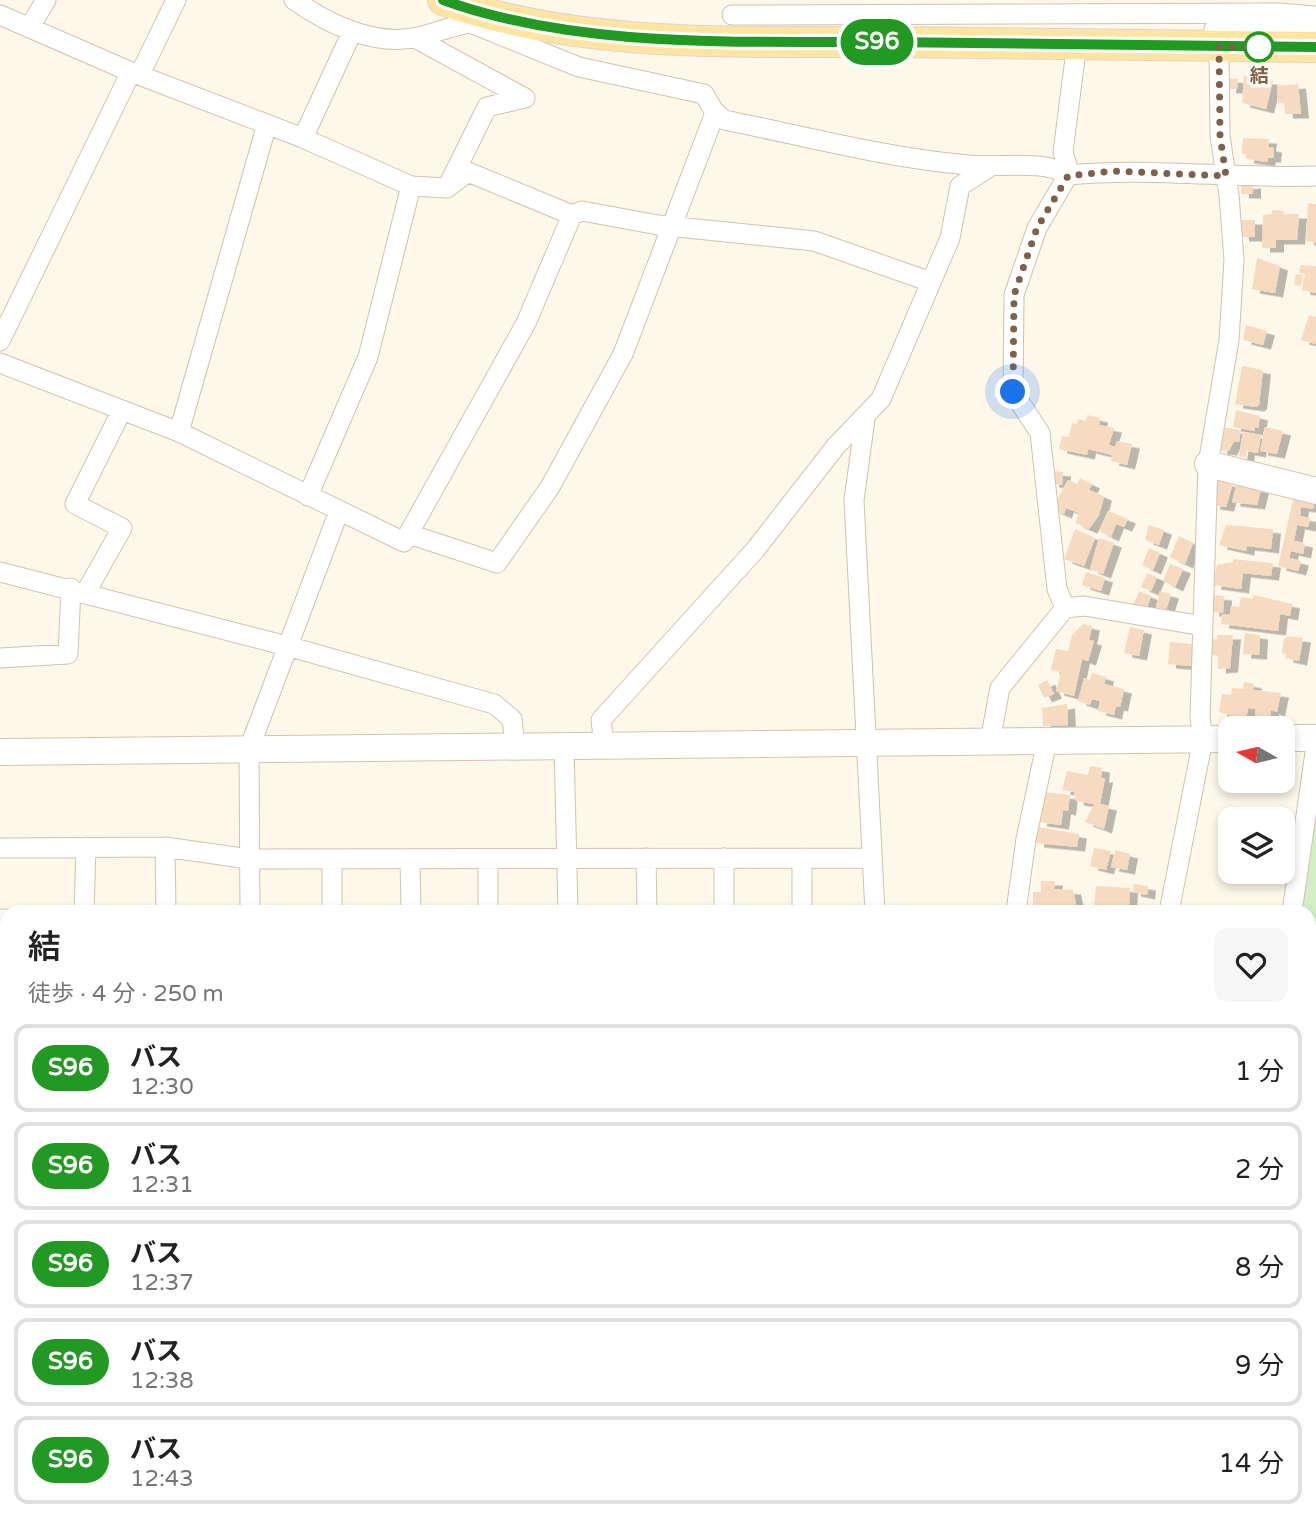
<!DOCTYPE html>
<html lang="ja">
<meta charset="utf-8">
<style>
:root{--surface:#fff;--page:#f6f6f6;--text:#222;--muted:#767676;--line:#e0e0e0}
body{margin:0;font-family:"Varela Round","Noto Sans JP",sans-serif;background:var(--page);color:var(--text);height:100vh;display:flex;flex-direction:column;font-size:26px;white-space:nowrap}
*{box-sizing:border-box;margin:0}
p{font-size:23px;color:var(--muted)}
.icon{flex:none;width:38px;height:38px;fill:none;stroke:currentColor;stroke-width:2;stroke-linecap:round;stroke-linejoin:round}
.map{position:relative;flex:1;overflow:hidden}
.panel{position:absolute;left:0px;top:905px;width:1316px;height:625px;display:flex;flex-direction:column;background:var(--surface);border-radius:21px 21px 0 0;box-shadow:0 4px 10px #0003}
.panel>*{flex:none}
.badge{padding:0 14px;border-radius:23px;font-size:24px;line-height:46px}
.needle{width:46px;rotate:278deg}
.controls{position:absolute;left:1218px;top:716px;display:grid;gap:14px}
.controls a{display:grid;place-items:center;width:77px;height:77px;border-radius:14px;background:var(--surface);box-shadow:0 4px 10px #0003;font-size:35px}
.you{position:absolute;width:35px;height:35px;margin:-18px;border:5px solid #fff;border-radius:50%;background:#1a73e8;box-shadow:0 0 0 10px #1a73e833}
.map>.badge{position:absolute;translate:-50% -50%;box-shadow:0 0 0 4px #fff}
.round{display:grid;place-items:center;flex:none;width:74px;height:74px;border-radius:14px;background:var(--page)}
.summary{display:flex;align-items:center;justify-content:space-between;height:119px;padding:0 28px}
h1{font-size:33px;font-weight:600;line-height:52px}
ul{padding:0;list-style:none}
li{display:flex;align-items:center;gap:21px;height:88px;margin:0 14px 10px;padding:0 14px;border:4px solid var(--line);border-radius:14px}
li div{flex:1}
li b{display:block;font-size:26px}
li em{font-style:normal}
li .badge{min-width:77px;font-weight:700;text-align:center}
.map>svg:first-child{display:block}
.green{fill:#d3eec7}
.building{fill:#f6dbc0;filter:url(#shadow)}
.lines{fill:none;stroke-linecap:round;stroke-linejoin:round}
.street-tunnel{stroke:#ded2c3;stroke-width:19;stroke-dasharray:19 10;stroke-linecap:butt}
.street-casing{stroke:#d3c2ae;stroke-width:21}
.secondary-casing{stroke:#d6c3ac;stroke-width:28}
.primary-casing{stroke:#ddd6d0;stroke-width:32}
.highway-casing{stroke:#ddd6d0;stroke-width:35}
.path{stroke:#dcbea2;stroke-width:2.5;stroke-dasharray:2 5;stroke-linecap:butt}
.street{stroke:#fff;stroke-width:19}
.secondary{stroke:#fff;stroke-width:26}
.primary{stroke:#ffe5a1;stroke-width:30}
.highway{stroke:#fdbf9d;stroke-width:33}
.rail{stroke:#bda6cb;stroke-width:4.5;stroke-dasharray:10 7;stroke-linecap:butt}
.line-casing{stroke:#fff;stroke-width:16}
.line{stroke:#292;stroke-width:10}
.walk{stroke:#7d614a;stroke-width:7;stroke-dasharray:0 12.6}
.stop-dot{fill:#fff;stroke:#292;stroke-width:3.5}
.labels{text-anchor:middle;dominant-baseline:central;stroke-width:7;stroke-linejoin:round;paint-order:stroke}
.stop-label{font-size:19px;font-weight:bold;fill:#7d614a;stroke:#fffbf3}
</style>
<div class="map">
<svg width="1316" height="1529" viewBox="0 0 1316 1529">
<defs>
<filter id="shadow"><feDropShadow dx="8" dy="4.5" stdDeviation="0" flood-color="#0004"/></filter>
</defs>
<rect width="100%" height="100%" fill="#fef8eb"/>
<!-- green -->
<path class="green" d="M1316 784V1134H1309V912H1296Z
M0 939H7V1115H0Z
M1316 1428V1521L1310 1524H1296L1309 1522V1462Z"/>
<!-- building -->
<path class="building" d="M1244 76 1273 81 1266 109 1242 103Z
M1229 78 1238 79 1237 89H1228Z
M1298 84 1301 114H1285L1284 103H1278L1277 86Z
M1243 138 1269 139 1268 147 1274 148 1273 158H1268L1267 162 1246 159V154H1242Z
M1253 184V194H1241V185Z
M1308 203 1316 204V243L1306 241Z
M1272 210 1284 211 1283 214H1299L1297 240H1276V248H1262L1263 215 1272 214Z
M1240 220H1255V237H1241Z
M1257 258 1280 266 1275 293 1252 289Z
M1301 265 1316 266V293L1302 290 1305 274 1299 273Z
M1296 274 1303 275 1301 286 1294 285Z
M1309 315 1316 317V344L1301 340Z
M1246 325 1267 331 1263 345 1243 340Z
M1242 366 1263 370 1259 405 1256 407 1235 404Z
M1236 410 1260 416 1258 428 1255 427V431L1233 427Z
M1087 415 1100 418 1099 425 1114 428 1109 445 1115 447 1117 441 1132 444 1127 465 1111 461 1112 455 1088 449 1087 455 1059 449 1062 436 1069 437 1072 423 1077 424 1078 419 1086 421Z
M1222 427 1241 430 1239 442 1234 441 1229 451 1219 450Z
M1265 427 1283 431 1277 454 1260 451Z
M1243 432 1261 435 1258 453 1247 451 1246 457 1239 456Z
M1052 471 1063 472 1062 485 1051 483Z
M1080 478 1092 484 1089 490 1104 496 1099 515 1089 529 1075 523 1079 513 1066 508 1064 514 1052 509 1068 480 1077 484Z
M1216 481 1233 483 1226 507 1212 505Z
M1237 483 1261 489 1257 505 1232 502Z
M1294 496 1314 501 1313 509 1301 507 1300 516 1310 518 1308 527 1297 525 1294 541 1305 543 1303 554 1291 551 1289 558 1301 561 1298 571 1278 566Z
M1108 511 1128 519 1124 527 1116 524 1111 537 1099 531Z
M1149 525 1164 530 1159 545 1145 540Z
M1226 525 1273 529 1271 549 1247 546 1246 551 1219 545Z
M1075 529 1095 538 1084 566 1064 559Z
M1179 536 1193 543 1185 564 1170 557Z
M1099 538 1114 543 1103 574 1090 569Z
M1149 548 1160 553 1153 570 1142 565Z
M1233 559 1273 563 1271 576 1243 573 1241 589 1213 585 1217 565 1233 562Z
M1170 564 1183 569 1175 587 1163 581Z
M1086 572 1105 578 1101 591 1082 585Z
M1147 573 1157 577 1151 591 1141 587Z
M1139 591 1151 596 1146 610 1133 606Z
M1160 591 1171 594 1166 610 1156 607Z
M1213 595 1224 596 1223 613 1211 612Z
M1254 595 1292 604 1290 616 1280 614 1278 631 1221 624 1222 614 1230 615 1231 606 1239 607 1241 597 1253 599Z
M1083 624 1092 626 1089 640 1094 641 1088 661 1082 659 1074 696 1056 691 1061 672 1051 670 1056 649 1068 651 1072 635Z
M1130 627 1144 630 1139 656 1124 653Z
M1245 633 1260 635 1259 655 1243 654Z
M1217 635H1233L1230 668 1218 669V656L1212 655V640L1217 639Z
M1288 636 1303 638 1299 661 1285 658 1286 654 1282 653 1284 639Z
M1170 642 1192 644 1191 666 1168 664Z
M1092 673 1106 677 1104 684 1124 689 1120 707 1116 706 1114 715 1098 711 1100 701 1092 699 1090 705 1078 701 1084 678 1090 680Z
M1047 680 1054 694 1044 698 1038 685Z
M1244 682 1254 684 1253 690 1281 693 1277 712 1271 710 1270 724 1254 722 1256 709 1248 708 1246 720 1219 712 1222 694 1231 695 1232 688 1243 689Z
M1067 704 1068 725 1043 726 1042 708Z
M1090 766 1102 768 1101 778H1105L1100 804 1109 806 1104 829 1085 822 1094 804 1076 801 1074 792 1062 790 1067 771 1088 775Z
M1043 792 1070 795 1068 811 1063 810 1061 825 1039 822Z
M1038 827 1079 834 1077 847 1036 843Z
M1094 848 1111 851 1106 870 1090 866Z
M1115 850 1130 854 1127 870 1111 867Z
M1041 881H1055L1054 889 1073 890 1077 909 1033 912V892H1041Z
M1134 884 1148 886 1147 895 1133 892Z
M1096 886 1130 888 1129 909 1094 907Z"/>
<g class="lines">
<!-- street-tunnel -->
<path class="street-tunnel" d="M1261 1523 1292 1529"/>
<defs>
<path id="street" d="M294 0C328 24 375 47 418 37 439 32 459 23 482 21
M0 15 131 72 303 138 411 186 447 188 468 172 572 215 582 211 658 225 814 241 931 282
M732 15 1280 13 1316 16
M468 22 579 67 704 94 714 111 724 120C805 136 886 158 968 165 996 168 1045 159 1068 175 1150 167 1234 179 1316 176
M29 28 46 0
M415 38 525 98 487 107 450 182
M140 74 176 0
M303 138 352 32
M1070 175 1063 152 1077 43
M0 341 131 72
M0 363 179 432 404 542 526 323 572 215
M865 419 854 500 875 912
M179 432 267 124
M308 496 368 357 411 186
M409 534 497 563 550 487 623 354 715 113
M0 572 287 646 494 704 512 719 515 746
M86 592 122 528 75 504 122 410
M1065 608 1057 589 1040 433 1013 392 1014 295 1037 228 1068 175
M0 658 68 654 71 588
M990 741 1000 688 1065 608 1084 606 1203 626
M604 745 601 720 755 550 836 446 881 399 950 238 960 186 991 166
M564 746 568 912
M165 847 166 912
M0 848 165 847 249 859 871 858
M646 858 647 912
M724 858V912
M802 858V912
M332 859V912
M410 859 411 912
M488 859V912
M84 912 86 847
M250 912 249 749 339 511
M1019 912 1017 904 1026 839 1047 741
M1169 912 1203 739 1200 717 1208 464 1229 340 1234 260 1229 195 1220 136 1219 47 1214 29 1316 31
M1292 912 1316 746
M0 919H7
M0 1133H7
M1309 1138 1316 1139
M1309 1203 1316 1202
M1182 1529 1183 1522"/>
<path id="secondary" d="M1208 464 1316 491
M1283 738H1316
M0 752 1230 739"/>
<path id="primary" d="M443 0C583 50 747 41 893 42 1034 43 1175 46 1316 47"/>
<path id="highway" d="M1309 1320 1316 1284
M1268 1529 1269 1522"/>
</defs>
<!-- street casing -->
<use href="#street" class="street-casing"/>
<!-- secondary casing -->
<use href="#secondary" class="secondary-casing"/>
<!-- primary casing -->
<use href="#primary" class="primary-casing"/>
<!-- highway casing -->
<use href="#highway" class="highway-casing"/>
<!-- path -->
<path class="path" d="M0 1225H7
M254 1522V1529
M604 1522V1529
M821 1529 823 1522"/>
<!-- street -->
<use href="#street" class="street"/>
<!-- secondary -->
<use href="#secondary" class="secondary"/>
<!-- primary -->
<use href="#primary" class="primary"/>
<!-- highway -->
<use href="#highway" class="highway"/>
<!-- rail -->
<path class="rail" d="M1309 1169 1316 1168
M0 1193 7 1192
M0 1205H7"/>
</g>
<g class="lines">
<defs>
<path id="line" d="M443 0C578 49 740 41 883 42 1027 43 1172 46 1316 47"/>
</defs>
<!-- line casing -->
<use href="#line" class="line-casing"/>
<!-- line -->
<use href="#line" class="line"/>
<!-- walk -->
<path class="walk" d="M1013 392 1014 295 1037 228 1068 176 1113 171 1226 176 1220 136 1219 47H1268H1259"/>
</g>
<!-- markers -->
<circle class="stop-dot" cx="1259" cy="47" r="14"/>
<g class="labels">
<!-- stop labels -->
<g class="stop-label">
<text x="1259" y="76">結</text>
</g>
</g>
</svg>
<div class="controls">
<a><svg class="needle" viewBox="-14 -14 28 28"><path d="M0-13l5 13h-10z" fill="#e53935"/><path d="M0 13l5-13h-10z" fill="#767676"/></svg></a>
<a><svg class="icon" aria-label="layers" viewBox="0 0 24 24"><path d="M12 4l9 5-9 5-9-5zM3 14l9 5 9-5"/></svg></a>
</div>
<div class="you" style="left:1013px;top:392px"></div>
<b class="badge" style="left:877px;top:42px;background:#292;color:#fff">S96</b>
<section class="panel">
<div class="summary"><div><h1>結</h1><p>徒歩 · 4 分 · 250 m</p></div><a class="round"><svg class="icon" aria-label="heart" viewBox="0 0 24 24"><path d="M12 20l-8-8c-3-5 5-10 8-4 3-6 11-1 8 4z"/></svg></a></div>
<ul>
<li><span class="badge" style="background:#292;color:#fff">S96</span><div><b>バス</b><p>12:30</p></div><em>1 分</em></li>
<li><span class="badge" style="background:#292;color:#fff">S96</span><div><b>バス</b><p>12:31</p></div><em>2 分</em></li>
<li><span class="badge" style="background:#292;color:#fff">S96</span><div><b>バス</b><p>12:37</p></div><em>8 分</em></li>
<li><span class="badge" style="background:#292;color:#fff">S96</span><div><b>バス</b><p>12:38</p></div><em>9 分</em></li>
<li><span class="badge" style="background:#292;color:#fff">S96</span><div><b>バス</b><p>12:43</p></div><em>14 分</em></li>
</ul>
</section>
</div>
